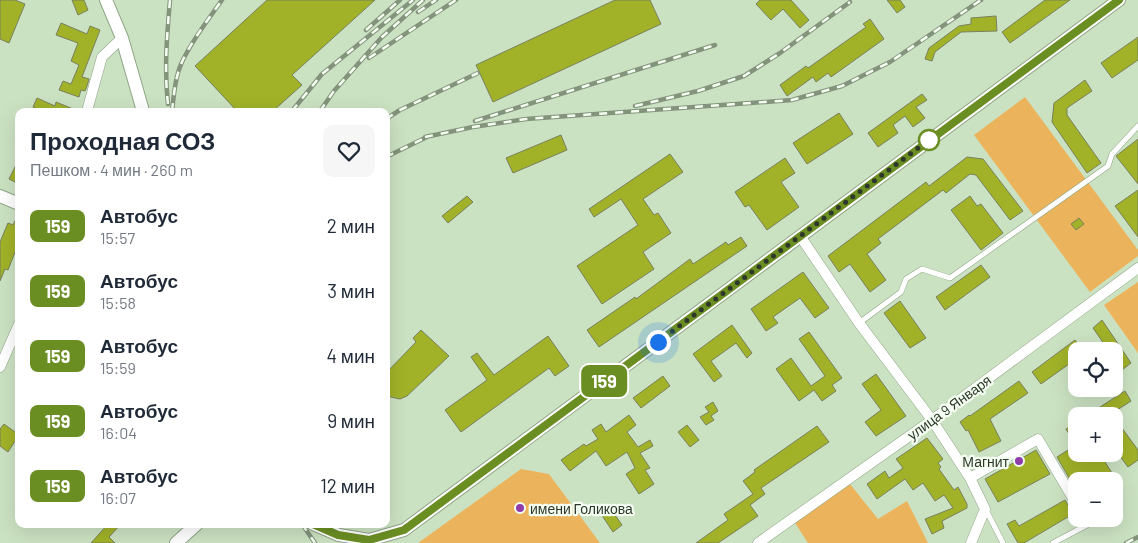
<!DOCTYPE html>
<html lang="ru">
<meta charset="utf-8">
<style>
:root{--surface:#fff;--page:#f6f6f7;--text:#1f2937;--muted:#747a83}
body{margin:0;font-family:Barlow,sans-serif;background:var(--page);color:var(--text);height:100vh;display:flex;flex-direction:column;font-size:19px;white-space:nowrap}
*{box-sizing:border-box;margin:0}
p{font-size:16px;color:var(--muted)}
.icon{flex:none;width:28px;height:28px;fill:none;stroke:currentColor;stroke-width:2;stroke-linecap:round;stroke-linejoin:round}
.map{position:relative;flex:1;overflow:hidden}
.sheet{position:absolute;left:15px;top:108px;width:375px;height:420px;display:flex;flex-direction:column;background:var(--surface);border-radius:10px;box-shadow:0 5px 20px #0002}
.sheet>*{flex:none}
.badge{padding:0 10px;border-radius:8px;font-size:18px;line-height:32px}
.buttons{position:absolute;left:1068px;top:342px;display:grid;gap:10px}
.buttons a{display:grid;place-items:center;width:55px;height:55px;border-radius:10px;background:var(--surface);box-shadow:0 5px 20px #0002;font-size:25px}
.you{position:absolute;width:25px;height:25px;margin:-12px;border:4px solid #fff;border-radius:50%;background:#1a73e8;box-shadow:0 0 0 8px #1a73e833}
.map>.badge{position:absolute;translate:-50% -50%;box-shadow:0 0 0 2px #fff}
.round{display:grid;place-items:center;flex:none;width:52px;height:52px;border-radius:10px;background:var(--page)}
.summary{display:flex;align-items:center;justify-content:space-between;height:85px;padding:0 15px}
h1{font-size:24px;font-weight:700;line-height:38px}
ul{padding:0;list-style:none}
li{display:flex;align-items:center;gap:15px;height:65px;padding:0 15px}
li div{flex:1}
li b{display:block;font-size:19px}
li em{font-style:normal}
li .badge{min-width:55px;font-weight:700;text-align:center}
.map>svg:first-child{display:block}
.green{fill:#ebb45c}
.building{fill:#a1b228;stroke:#79805e}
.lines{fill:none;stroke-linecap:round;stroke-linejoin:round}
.service-casing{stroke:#8fa586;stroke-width:6}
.minor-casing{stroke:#8fa586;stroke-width:11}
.tertiary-casing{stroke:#8fa586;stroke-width:14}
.service{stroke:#fff;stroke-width:5}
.minor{stroke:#fff;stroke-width:10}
.tertiary{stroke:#fff;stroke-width:12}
.rail-casing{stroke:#83937c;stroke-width:4.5}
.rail{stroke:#f5fff1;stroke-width:2.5;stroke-dasharray:8;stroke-linecap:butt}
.line-casing{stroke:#fff;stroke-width:11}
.line{stroke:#6b8e23;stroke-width:8}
.walk{stroke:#2e372a;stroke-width:5;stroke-dasharray:0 9}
.stop-dot{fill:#fff;stroke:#6b8e23;stroke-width:2.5}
.poi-dot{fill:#903dab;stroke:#f5fff1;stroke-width:2}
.labels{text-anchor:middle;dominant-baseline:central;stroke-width:4.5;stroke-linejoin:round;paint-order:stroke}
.street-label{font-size:14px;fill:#2e372a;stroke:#f5fff1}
.poi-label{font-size:14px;fill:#2e372a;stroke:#f5fff1;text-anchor:end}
</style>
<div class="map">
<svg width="1138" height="543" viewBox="0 0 1138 543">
<rect width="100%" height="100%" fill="#cbe2c2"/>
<!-- green -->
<path class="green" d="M1025 97 1138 250V256L1090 292 974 135Z
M1138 282V353L1104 305Z
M521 469 549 474 600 543H418Z
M850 484 878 519 907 501 928 543H808L795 523Z"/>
<!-- building -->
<path class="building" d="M0 0H15L25 4 9 43 0 39Z
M72 0H84L88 10 78 15Z
M267 0H375L292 75 302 85 273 111H237L195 66Z
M615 0H650L661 24 493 102 476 65Z
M760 0H791L809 20 800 28 783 9 771 20 756 4Z
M887 0H900L905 7 897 13Z
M1045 0H1070L1010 43 1002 32Z
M996 16 997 31 961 32 935 52 932 61 925 59 929 48 959 26 971 24V18Z
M870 19 884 39 831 77 828 73 816 82 813 77 787 96 780 85 806 66 808 68 866 27 863 24Z
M61 23 87 34 90 26 100 30 82 77 89 79 87 86 85 91 81 90 79 97 59 90 63 81 71 84 79 65 71 61 78 43 56 35Z
M1138 37V60L1112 78 1101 63Z
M1085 80 1092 91 1067 108V115L1101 163 1087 173 1052 122 1054 103Z
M922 94 927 100 916 107 925 118 913 127 905 116 893 125 898 133 878 147 868 133Z
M37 98 55 106 56 102 78 111H42L33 107Z
M839 113 853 134 807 164 793 143Z
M561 135 567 150 513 173 506 158Z
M1138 139V184L1116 156Z
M670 154 683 172 643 199 654 215 658 213 671 233 643 252 654 269 602 304 577 266 638 225 621 199 594 217 589 209Z
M967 157 983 159 1023 211 1010 220 976 175 970 174 946 193 943 190 878 239 881 243 867 254 886 280 870 292 850 264 839 272 828 256 926 182 929 186Z
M785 158 795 173 781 182 799 207 767 230 749 205 745 207 735 192Z
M19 159V184L9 179Z
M1138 190V237L1115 206Z
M467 196 473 202 448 223 442 216Z
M970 196 977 206 981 204 1003 233 981 250 951 210Z
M19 213V242L8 270 5 269 0 281V242L8 223 13 225Z
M1079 218 1084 224 1076 230 1071 224Z
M741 237 747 246 599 347 587 330 635 297 636 299 690 259 693 264 726 242 728 245Z
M981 265 990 277 945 310 936 297Z
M803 272 829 308 815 318 800 298 773 317 778 323 766 331 751 309Z
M900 301 926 338 910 348 884 313Z
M1102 320 1131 363 1122 370 1114 358V351H1109L1093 328Z
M732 325 752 353 747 358 736 343 711 361 722 376 714 382 693 354Z
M421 330 449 356 407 396 400 399 386 396V373L416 342 413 338Z
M809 332 842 378 832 385 836 391 822 401 814 390 799 401 776 369 791 358 811 386 825 376 799 339Z
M548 336 569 366 555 376 549 368 461 432 445 410 487 380 471 357 477 353 494 375Z
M1075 340 1084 351H1076V359L1041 384 1032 372Z
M876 374 906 416 876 436 865 422 881 410 862 384Z
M663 376 670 386 641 408 633 398Z
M1019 381 1028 393 990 419 1001 441 979 452 968 430 966 431 960 422 969 415 970 416Z
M1125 391 1131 401 1108 416H1086Z
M713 402 718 411 711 416 714 420 706 425 700 417 709 412 705 407Z
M629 415 636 425 627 432 638 447 650 440 653 446 640 453 650 468 645 470 654 484 639 494 626 474 635 468 627 452 606 466 596 451 570 471 561 460 584 444 586 446 598 439 592 430 601 424 606 432Z
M1076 423V436L1072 439 1066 429Z
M4 424 19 435 8 452 0 446V429Z
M1119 424 1138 450V460L1128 467 1114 448V428Z
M687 425 699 440 690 447 678 432Z
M817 426 829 442 761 488 765 494 750 505 758 516 718 543H696L728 520 724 514 753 494 743 481 755 472 754 470Z
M927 438 943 459 938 463 941 467 939 469 954 490 958 487 967 504V508L942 521 944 528 932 534 925 519 953 508 944 495 935 501 923 483 913 490 905 479 877 499 867 484 885 471 889 478 903 468 896 459Z
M1036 450 1050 474 998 502 985 479Z
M1068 450 1070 454H1100L1112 473 1099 481H1076V490L1057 457Z
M1065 500 1073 514 1024 543H1018L1007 524 1015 520 1019 526Z
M608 505 622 525 613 532 599 511Z
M108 524H121L109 537 115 543H91Z"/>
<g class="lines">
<defs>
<path id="service" d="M859 323 901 292 906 279 922 269 950 278 1108 166 1112 154 1138 126
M986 510 1003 543
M1053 543 1087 525 1084 519"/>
<path id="minor" d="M87 111 102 57 122 38
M800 236 859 323 932 420 970 478 985 509 971 543
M0 367 19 324
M970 478 1038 439 1074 500
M758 543 932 420 1138 268"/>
<path id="tertiary" d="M106 0 122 38 143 111
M0 196 19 204
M313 524 339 535 369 540 404 530 1119 0
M176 543 197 524"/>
</defs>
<!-- service casing -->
<use href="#service" class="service-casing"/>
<!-- minor casing -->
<use href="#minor" class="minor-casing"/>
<!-- tertiary casing -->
<use href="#tertiary" class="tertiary-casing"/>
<!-- service -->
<use href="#service" class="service"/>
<!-- minor -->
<use href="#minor" class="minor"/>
<!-- tertiary -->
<use href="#tertiary" class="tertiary"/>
<defs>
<path id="rail" d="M418 12 436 0
M366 30 400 0
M369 58 456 0
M168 104C164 69 167 35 170 0
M635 106 698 91 744 76 780 53 850 2
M172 111C174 95 175 77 182 62 192 40 208 20 222 0
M292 111 322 74 413 0
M320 111 334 91 382 37 423 0
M386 119 400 110 478 73
M475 121 715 45
M425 137 473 127 526 119 792 100 842 86 890 62 981 0
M386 157 429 136
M302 524 315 543
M1126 543 1138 537"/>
</defs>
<!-- rail casing -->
<use href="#rail" class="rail-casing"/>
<!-- rail -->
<use href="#rail" class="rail"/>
</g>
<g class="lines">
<defs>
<path id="line" d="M313 524 338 535 369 540 404 530 1119 0"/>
</defs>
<!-- line casing -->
<use href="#line" class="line-casing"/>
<!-- line -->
<use href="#line" class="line"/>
<!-- walk -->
<path class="walk" d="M658 342 929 140"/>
</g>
<!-- markers -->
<circle class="stop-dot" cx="929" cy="140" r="10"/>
<g class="poi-dot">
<circle cx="1019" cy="461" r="5"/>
<circle cx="520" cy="508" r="5"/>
</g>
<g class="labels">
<!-- street labels -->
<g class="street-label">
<text transform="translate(949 407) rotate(-36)">улица 9 Января</text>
</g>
<!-- poi labels -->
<g class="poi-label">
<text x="1009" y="461">Магнит</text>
<text x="530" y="508" text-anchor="start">имени Голикова</text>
</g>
</g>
</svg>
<div class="buttons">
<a><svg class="icon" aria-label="locate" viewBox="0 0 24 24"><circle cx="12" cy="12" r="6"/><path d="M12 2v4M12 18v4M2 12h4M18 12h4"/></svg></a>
<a>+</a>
<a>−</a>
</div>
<div class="you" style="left:658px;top:342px"></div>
<b class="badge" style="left:604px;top:381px;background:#6b8e23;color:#fff">159</b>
<section class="sheet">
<div class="summary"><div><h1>Проходная СОЗ</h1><p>Пешком · 4 мин · 260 m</p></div><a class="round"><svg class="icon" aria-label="heart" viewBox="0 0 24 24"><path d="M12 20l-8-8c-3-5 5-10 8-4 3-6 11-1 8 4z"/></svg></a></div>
<ul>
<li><span class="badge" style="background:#6b8e23;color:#fff">159</span><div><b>Автобус</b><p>15:57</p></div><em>2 мин</em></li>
<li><span class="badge" style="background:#6b8e23;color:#fff">159</span><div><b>Автобус</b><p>15:58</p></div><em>3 мин</em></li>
<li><span class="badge" style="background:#6b8e23;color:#fff">159</span><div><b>Автобус</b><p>15:59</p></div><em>4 мин</em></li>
<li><span class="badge" style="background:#6b8e23;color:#fff">159</span><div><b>Автобус</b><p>16:04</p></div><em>9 мин</em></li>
<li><span class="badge" style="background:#6b8e23;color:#fff">159</span><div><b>Автобус</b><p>16:07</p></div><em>12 мин</em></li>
</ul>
</section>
</div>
